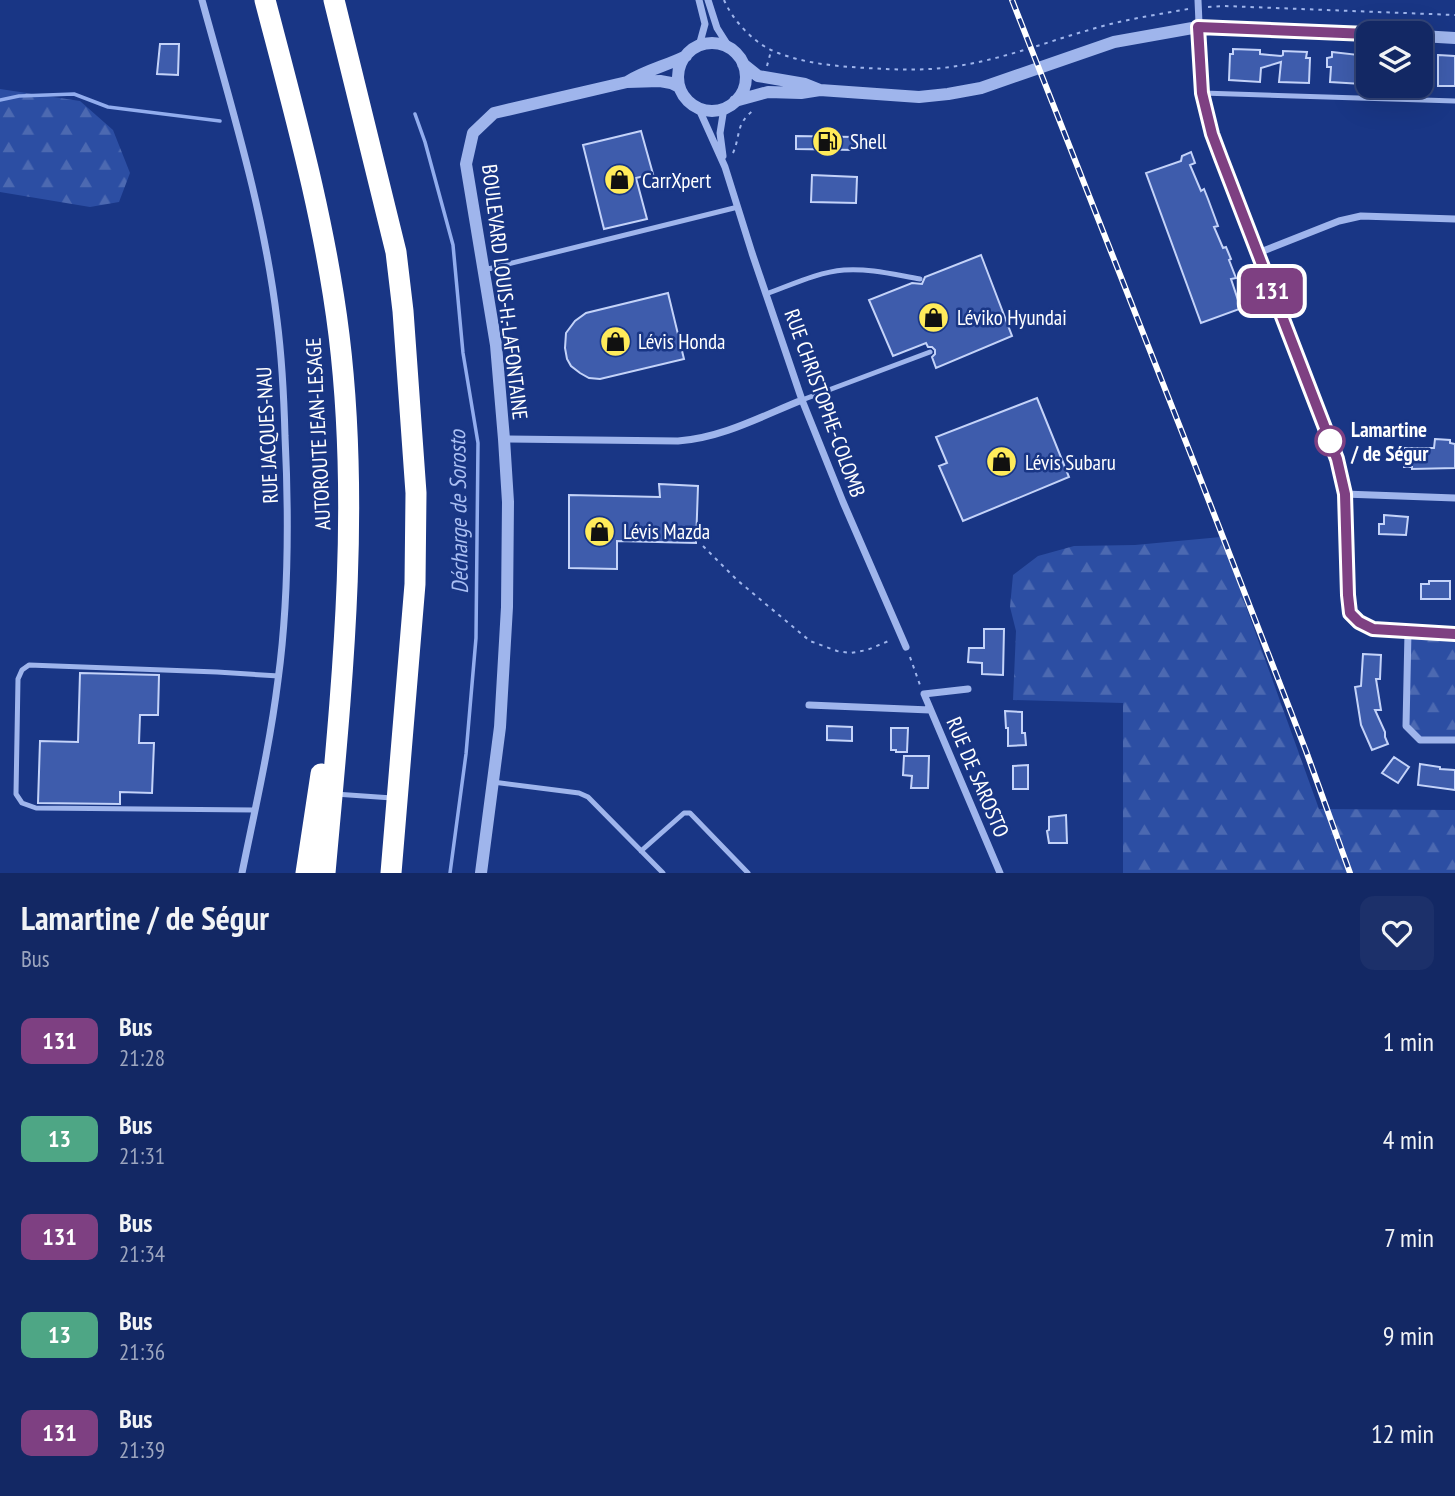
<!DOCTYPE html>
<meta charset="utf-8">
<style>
:root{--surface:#132864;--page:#1c306a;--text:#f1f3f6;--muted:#9da6bf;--line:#324478}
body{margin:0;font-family:"PT Sans Narrow",sans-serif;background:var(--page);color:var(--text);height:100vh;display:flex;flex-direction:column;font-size:26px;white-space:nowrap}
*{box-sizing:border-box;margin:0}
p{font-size:23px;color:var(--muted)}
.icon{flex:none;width:38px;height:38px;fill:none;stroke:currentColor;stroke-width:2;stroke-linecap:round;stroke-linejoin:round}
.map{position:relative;height:873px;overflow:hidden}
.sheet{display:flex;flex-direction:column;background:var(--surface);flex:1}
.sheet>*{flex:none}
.badge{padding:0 14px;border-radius:10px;font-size:24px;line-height:46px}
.tools{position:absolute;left:1356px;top:21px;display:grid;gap:14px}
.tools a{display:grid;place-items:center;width:77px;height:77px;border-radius:14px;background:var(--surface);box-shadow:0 7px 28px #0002,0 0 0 2px var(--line);font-size:35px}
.map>.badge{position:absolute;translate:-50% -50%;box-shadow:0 0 0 4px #fff}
.round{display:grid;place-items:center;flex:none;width:74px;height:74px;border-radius:14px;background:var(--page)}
.overview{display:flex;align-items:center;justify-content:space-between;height:119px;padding:0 21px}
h1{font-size:33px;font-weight:700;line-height:52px}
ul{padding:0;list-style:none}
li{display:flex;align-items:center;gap:21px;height:98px;padding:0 21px}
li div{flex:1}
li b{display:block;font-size:26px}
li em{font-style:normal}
li .badge{min-width:77px;font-weight:700;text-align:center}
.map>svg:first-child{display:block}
.forest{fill:url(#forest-firs)}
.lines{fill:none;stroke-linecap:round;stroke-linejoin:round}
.stream{stroke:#92adee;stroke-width:3.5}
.building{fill:#3e5cac;stroke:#c4d3f9;stroke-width:2}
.path{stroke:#9fb5ec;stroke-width:2;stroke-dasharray:3.5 5;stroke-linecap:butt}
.service{stroke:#9fb5ec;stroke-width:5}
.minor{stroke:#9fb5ec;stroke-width:7}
.tertiary{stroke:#9fb5ec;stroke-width:12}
.motorway{stroke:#fff;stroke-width:21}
.rail-casing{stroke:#fff;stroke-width:6}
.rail{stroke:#193685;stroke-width:3.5;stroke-dasharray:10;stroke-linecap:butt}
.line-casing{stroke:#fff;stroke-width:16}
.line{stroke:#7e4082;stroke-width:10}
.stop-dot{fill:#fff;stroke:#7e4082;stroke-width:3.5}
.labels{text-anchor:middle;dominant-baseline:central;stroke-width:5;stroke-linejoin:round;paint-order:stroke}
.poi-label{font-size:21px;fill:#fff;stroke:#193685;text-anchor:start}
.street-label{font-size:21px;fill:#fff;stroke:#193685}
.stop-label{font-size:21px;font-weight:bold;fill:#fff;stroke:#193685;text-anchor:start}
.water-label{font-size:23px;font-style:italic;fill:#aabff3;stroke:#193685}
</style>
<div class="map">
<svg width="1455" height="873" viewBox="0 0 1455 873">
<defs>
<pattern id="forest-firs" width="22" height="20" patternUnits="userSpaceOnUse" patternTransform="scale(1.75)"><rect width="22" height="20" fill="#2c4ea3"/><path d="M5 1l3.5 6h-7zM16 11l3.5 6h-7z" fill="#4c69b1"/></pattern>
</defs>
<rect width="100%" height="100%" fill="#193685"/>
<!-- forest -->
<path class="forest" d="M0 89 80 101 113 130 130 173 119 202 90 207 0 192Z
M1221 537 1319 809 1455 810V873H1123V703L1013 700 1016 631 1010 607 1013 575 1038 556 1074 546 1135 545Z
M1408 632 1455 634V740H1420L1406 726Z"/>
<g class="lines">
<!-- stream -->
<path class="stream" d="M0 100 19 96 74 94 108 107 220 121
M415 114 425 142 453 245 463 353 478 443 476 638 466 754 450 873"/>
</g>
<!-- building -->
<path class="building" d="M160 44H179L178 75 157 74Z
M1233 49 1260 50V54L1281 56 1283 55V51L1307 52 1306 58H1310L1309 83 1279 82 1281 62 1261 68 1260 82 1229 80 1230 54H1233Z
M1332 52 1359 55 1358 60H1364L1362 84 1330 82 1331 67H1327V58L1332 57Z
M1438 55 1455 56V86H1438Z
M641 131 653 174 636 178 647 219 604 229 583 145Z
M796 136 855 137V150L796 149Z
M1191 152 1195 163 1190 165 1201 191 1204 189 1208 199 1218 226 1214 227 1223 248 1226 247 1231 259 1229 260 1236 278 1231 279 1238 300 1242 298 1245 307 1201 323 1146 173 1181 161 1182 156Z
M812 175 857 177 856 203 811 202Z
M981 255 1012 336 936 368 932 357 935 354V350L932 347H928L926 343 893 356 869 300 912 283 922 284 925 277Z
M668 293 684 359 600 379 589 378 580 373 571 366 567 359 565 348 566 333 575 321 586 313Z
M1037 398 1069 477 963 521 939 466 947 463 936 437Z
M1435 439 1450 440V443L1455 444V468L1412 469V467H1404L1405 448H1434Z
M659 484 698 486 696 543 617 541V569L569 568V495L660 497Z
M1384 515 1408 517 1406 535 1379 534V524H1384Z
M1429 581H1450V599H1421V584H1429Z
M984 629H1004L1003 675 982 674V663L968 662 969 648H984Z
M1363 654 1381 655 1380 679H1376L1381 710H1375L1385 732V737L1388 744 1372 750 1361 725 1355 687 1361 686Z
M80 673 159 675 158 715H140L139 743H154L152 793 120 792V804L38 803 40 741 78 742Z
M1005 711 1022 712V733H1025L1026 745 1008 746V728H1006Z
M827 726 852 727V741L827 740Z
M891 728H908L907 752H896V750H891Z
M904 756H929L928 788H911L912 776 903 775Z
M1394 757 1409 767 1398 783 1382 773Z
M1420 764 1440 767V769L1455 770V790L1418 785Z
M1028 765V789H1013V766Z
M1066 815 1067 843H1049L1047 831 1049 830V817Z"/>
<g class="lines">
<!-- path -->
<path class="path" d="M724 0C732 19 752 41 771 50 807 66 848 67 886 69 908 70 929 70 950 67 998 61 1043 43 1089 30 1121 20 1155 15 1188 9
M1208 7 1224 6 1455 15
M767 66 771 51
M733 153C741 135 735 124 754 110
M703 546 737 580 810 641 837 651 851 653 867 650 891 640
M910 657 920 685"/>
<!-- service -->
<path class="service" d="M1202 93 1455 101
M484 270 738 207
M766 294C791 285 818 272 844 270 869 268 896 275 920 279
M802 400 930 352
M493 782 579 793 588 797 663 873
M335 794 392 798
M254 810 36 808 22 803 16 794 18 679 22 670 29 665 217 672 279 676
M641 851 684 813H690L748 873"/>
<!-- minor -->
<path class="minor" d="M202 0C231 106 264 211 277 320 282 359 284 398 285 436 289 518 289 599 278 680 270 745 255 809 242 873
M699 0 705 24 699 46
M708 0 717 28 729 47
M1198 0 1202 93 1212 133 1337 459 1344 494 1348 595 1350 613 1359 622 1373 629 1455 634
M698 107 725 167 752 253 802 400 843 502 906 647
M723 156 720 133 724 108
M1258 253 1339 221 1361 216 1455 219
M504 439 678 441C722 438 762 416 802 400
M1344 494 1455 498
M1408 632 1406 726 1420 740H1455
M968 689 924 694 1000 873
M809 705 930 710"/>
<!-- tertiary -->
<path class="tertiary" d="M1421 36 1455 38
M678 77a34 34 0 1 1 68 0a34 34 0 1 1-68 0Z
M743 64 758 76 805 84 820 90
M627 82C646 70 666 66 686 56
M735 101 768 92 801 93 820 90 919 97 948 94 981 88 1114 42 1198 27 1368 34
M481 873 500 727 507 607 508 502 504 439 496 345 466 164 473 133 494 113 627 82 660 81 671 83 679 87"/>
<!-- motorway -->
<path class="motorway" d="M265 0C294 111 325 221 339 335 361 514 341 694 325 873
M334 0 396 252 403 311 416 493 415 584 391 873
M306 873 321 774"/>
<defs>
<path id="rail" d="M1012 0 1193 460 1306 751 1350 873"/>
</defs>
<!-- rail casing -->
<use href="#rail" class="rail-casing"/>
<!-- rail -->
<use href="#rail" class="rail"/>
</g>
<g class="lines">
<defs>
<path id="line" d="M1368 34 1198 27 1202 93 1212 134 1221 158 1337 459 1345 494 1348 595 1350 613 1359 622 1373 629 1455 634"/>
</defs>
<!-- line casing -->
<use href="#line" class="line-casing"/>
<!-- line -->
<use href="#line" class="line"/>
</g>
<!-- icons -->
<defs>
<symbol id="fuel-disc" viewBox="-11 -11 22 22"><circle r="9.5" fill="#ffeb5a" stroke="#193685"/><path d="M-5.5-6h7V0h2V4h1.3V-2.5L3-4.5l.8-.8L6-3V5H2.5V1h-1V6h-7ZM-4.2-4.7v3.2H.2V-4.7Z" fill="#111"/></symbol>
<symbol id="shop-disc" viewBox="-11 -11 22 22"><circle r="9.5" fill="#ffeb5a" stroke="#193685"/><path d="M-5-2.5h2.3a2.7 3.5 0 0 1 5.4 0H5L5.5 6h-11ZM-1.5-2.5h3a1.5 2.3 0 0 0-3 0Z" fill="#111"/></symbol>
</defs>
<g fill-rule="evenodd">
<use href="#fuel-disc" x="810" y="124" width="35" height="35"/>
<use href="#shop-disc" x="602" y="162" width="35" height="35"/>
<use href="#shop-disc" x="916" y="300" width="35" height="35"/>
<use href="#shop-disc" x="598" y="324" width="35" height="35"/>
<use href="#shop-disc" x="984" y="444" width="35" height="35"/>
<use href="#shop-disc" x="582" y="514" width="35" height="35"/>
</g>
<!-- markers -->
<circle class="stop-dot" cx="1330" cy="441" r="14"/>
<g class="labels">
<!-- poi labels -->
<g class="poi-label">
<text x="850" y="141">Shell</text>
<text x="642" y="180">CarrXpert</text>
<text x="957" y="317">Léviko Hyundai</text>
<text x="638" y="341">Lévis Honda</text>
<text x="1025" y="462">Lévis Subaru</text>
<text x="623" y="531">Lévis Mazda</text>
</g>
<!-- street labels -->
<g class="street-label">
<text transform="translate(505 292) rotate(83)">BOULEVARD LOUIS-H.-LAFONTAINE</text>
<text transform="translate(825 403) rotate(70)">RUE CHRISTOPHE-COLOMB</text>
<text transform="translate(318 434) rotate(-93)">AUTOROUTE JEAN-LESAGE</text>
<text transform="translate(267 435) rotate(-93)">RUE JACQUES-NAU</text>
<text transform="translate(978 777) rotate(67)">RUE DE SAROSTO</text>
</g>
<!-- stop labels -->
<g class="stop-label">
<text x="1351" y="429">Lamartine<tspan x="1351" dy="24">/ de Ségur</tspan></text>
</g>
<!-- water labels -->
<g class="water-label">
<text transform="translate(458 512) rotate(-91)">Décharge de Sorosto</text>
</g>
</g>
</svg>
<div class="tools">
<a><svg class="icon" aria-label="layers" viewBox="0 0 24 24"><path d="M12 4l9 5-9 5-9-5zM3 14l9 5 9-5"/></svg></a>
</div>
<b class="badge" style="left:1272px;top:291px;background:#7e4082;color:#fff">131</b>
</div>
<section class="sheet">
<div class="overview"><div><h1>Lamartine / de Ségur</h1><p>Bus</p></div><a class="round"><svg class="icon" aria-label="heart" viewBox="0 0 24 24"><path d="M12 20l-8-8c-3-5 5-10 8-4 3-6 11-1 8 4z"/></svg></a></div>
<ul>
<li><span class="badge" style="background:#7e4082;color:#fff">131</span><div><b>Bus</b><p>21:28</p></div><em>1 min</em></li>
<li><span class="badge" style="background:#4ea685;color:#fff">13</span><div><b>Bus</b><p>21:31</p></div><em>4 min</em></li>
<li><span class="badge" style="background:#7e4082;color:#fff">131</span><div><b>Bus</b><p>21:34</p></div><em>7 min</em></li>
<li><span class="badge" style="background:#4ea685;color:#fff">13</span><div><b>Bus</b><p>21:36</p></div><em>9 min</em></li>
<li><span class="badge" style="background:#7e4082;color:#fff">131</span><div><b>Bus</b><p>21:39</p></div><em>12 min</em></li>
</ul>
</section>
